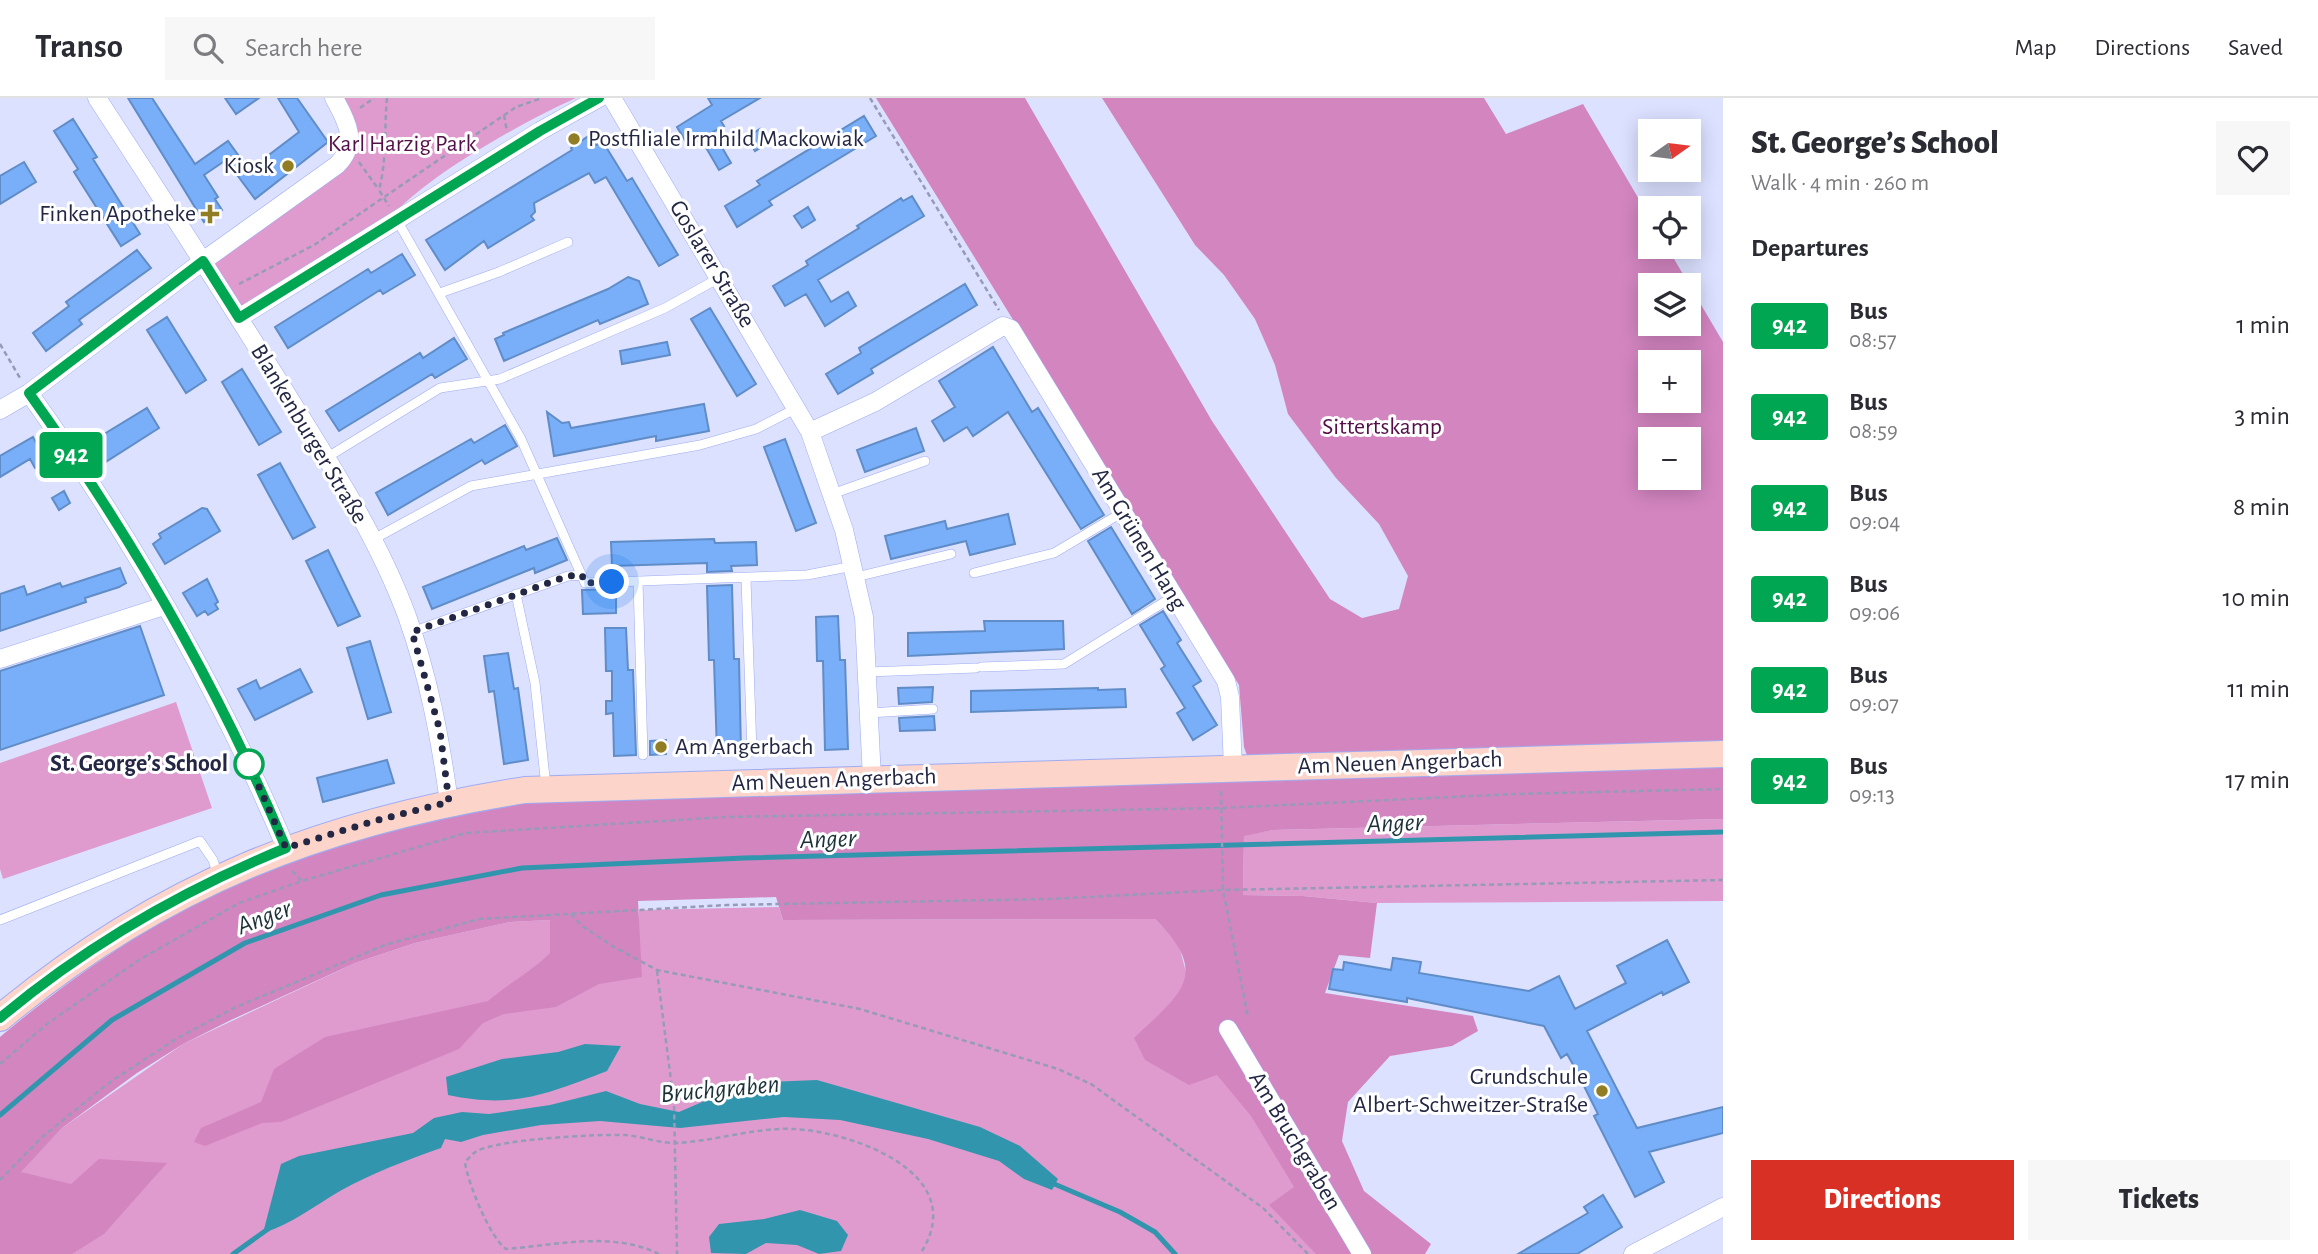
<!DOCTYPE html>
<meta charset="utf-8">
<style>
:root{--surface:#fff;--page:#f7f7f7;--text:#2b2b33;--muted:#7c7c81;--line:#e1e1e2;--accent:#d93025}
body{margin:0;font-family:"Alegreya Sans",sans-serif;background:var(--page);color:var(--text);height:100vh;display:flex;flex-direction:column;font-size:26px;white-space:nowrap}
*{box-sizing:border-box;margin:0}
p{font-size:23px;color:var(--muted)}
.icon{flex:none;width:38px;height:38px;fill:none;stroke:currentColor;stroke-width:2;stroke-linecap:round;stroke-linejoin:round}
.map{position:relative;flex:1;overflow:hidden}
.side{display:flex;flex-direction:column;background:var(--surface);width:595px}
.side>*{flex:none}
.badge{padding:0 14px;border-radius:5px;font-size:24px;line-height:46px}
.needle{width:46px;rotate:76deg}
.buttons{position:absolute;left:1638px;top:21px;display:grid;gap:14px}
.buttons a{display:grid;place-items:center;width:63px;height:63px;border-radius:0px;background:var(--surface);box-shadow:0 4px 18px #0003;font-size:35px}
.you{position:absolute;width:35px;height:35px;margin:-18px;border:5px solid #fff;border-radius:50%;background:#1a73e8;box-shadow:0 0 0 10px #1a73e833}
.map>.badge{position:absolute;translate:-50% -50%;box-shadow:0 0 0 4px #fff}
h2{padding:0 28px;font-size:26px;line-height:63px}
.round{display:grid;place-items:center;flex:none;width:74px;height:74px;border-radius:0px;background:var(--page)}
.summary{display:flex;align-items:center;justify-content:space-between;height:119px;padding:0 28px}
h1{font-size:33px;font-weight:800;line-height:52px}
.button{display:flex;gap:14px;margin-top:auto;padding:14px 28px}
.button a{flex:1;height:80px;border-radius:0px;background:var(--accent);color:#fff;font-size:28px;font-weight:800;line-height:80px;text-align:center}
.button a+a{background:var(--page);color:var(--text)}
ul{padding:0;list-style:none}
li{display:flex;align-items:center;gap:21px;height:91px;padding:0 28px}
li div{flex:1}
li b{display:block;font-size:26px}
li em{font-style:normal}
li .badge{min-width:77px;font-weight:700;text-align:center}
header{display:flex;align-items:center;gap:42px;box-sizing:border-box;height:98px;padding:0 35px;background:var(--surface);border-bottom:2px solid var(--line)}
header strong{font-size:33px}
nav{display:flex;gap:38px;margin-inline-start:auto;font-size:24px}
.search{width:490px;height:63px;background:var(--page);display:flex;align-items:center;gap:18px;box-sizing:border-box;padding:0 24px;border-radius:0px;color:var(--muted);font-size:26px}
main{display:flex;flex:1;min-height:0}
.map>svg:first-child{display:block}
.green{fill:#e09bce}
.forest{fill:#d385c0;fill-rule:evenodd}
.water{fill:#3196ad}
.lines{fill:none;stroke-linecap:round;stroke-linejoin:round}
.stream{stroke:#3196ad;stroke-width:5}
.building{fill:#79aff8;stroke:#608cc7;stroke-width:2}
.lane-casing{stroke:#a0acf2;stroke-width:10}
.street-casing{stroke:#a0acf2;stroke-width:19}
.secondary-casing{stroke:#a0acf2;stroke-width:28}
.path{stroke:#969bb8;stroke-width:2.5;stroke-dasharray:5 3.5;stroke-linecap:butt}
.lane{stroke:#fff;stroke-width:9}
.street{stroke:#fff;stroke-width:18}
.secondary{stroke:#fdd4c9;stroke-width:26}
.line-casing{stroke:#fff;stroke-width:16}
.line{stroke:#00a651;stroke-width:10}
.walk{stroke:#232743;stroke-width:7;stroke-dasharray:0 12.6}
.poi-dot{fill:#917d24;stroke:#fff;stroke-width:2.5}
.stop-dot{fill:#fff;stroke:#00a651;stroke-width:3.5}
.labels{text-anchor:middle;dominant-baseline:central;stroke-width:6;stroke-linejoin:round;paint-order:stroke}
.poi-label{font-size:24px;fill:#232743;stroke:#fff;text-anchor:end}
.park-label{font-size:24px;fill:#540f48;stroke:#fff}
.street-label{font-size:24px;fill:#232743;stroke:#fff}
.stop-label{font-size:24px;font-weight:bold;fill:#232743;stroke:#fff;text-anchor:end}
.water-label{font-size:26px;font-style:italic;fill:#1c3238;stroke:#fff}
</style>
<header>
<strong>Transo</strong>
<div class="search"><svg class="icon" aria-label="search" viewBox="0 0 24 24"><circle cx="10" cy="10" r="6"/><path d="M15 15l6 6"/></svg>Search here</div>
<nav><a>Map</a><a>Directions</a><a>Saved</a></nav>
</header>
<main>
<div class="map">
<svg width="1723" height="1156" viewBox="0 0 1723 1156">
<rect width="100%" height="100%" fill="#dbe1ff"/>
<!-- green -->
<path class="green" d="M340 0H576C523 24 431 75 393 117L243 213 211 163 340 73C367 46 353 30 340 0Z
M176 604 212 710 3 781 0 771V665Z
M1723 721V803L1377 805 1303 798 1243 797 1244 737 1273 732Z
M779 809 783 822 1155 821 1178 844 1186 874 1354 1156H0L20 1074 62 1030 183 946 355 865 415 845 510 824 550 822 639 825V812Z"/>
<!-- forest -->
<path class="forest" d="M876 0H1025L1212 323 1330 501 1362 520 1399 511 1408 478 1379 426 1336 380 1288 316 1275 267 1255 221 1224 177 1195 147 1102 0H1484L1506 36 1583 6 1650 120V149H1667L1723 244V721L1273 732 1244 738 1243 797 1303 798 1377 805 1370 860 1339 857 1325 895 1473 918 1478 933 1452 948 1390 958 1348 1004 1342 1043 1364 1093 1431 1146 1425 1156H1316L1269 1107 1294 1089 1251 1018 1217 977 1189 987 1145 962 1134 940C1180 896 1212 877 1155 821L783 822 776 799 638 803 642 879 599 886 556 909 504 916 483 925 459 951 281 1024 262 1025 205 1048 194 1044 201 1030 261 1004 274 971 325 939 488 903C509 885 531 874 550 855V822L510 824 415 845 355 865 231 922 183 946 137 975 62 1030 21 1074 71 1086 99 1061 167 1065 104 1136 72 1156H0V939C66 883 139 833 217 794 313 746 429 722 534 703L1254 677 1244 649 1239 587ZM1650 187H1689V226H1650ZM1650 264H1689V303H1650ZM1650 341H1689V380H1650Z"/>
<!-- water -->
<path class="water" d="M585 946 621 948 607 973C547 996 513 1011 448 997L446 979 502 961 558 954Z
M817 982 980 1029 1020 1048 1058 1081 1052 1092 1024 1081 999 1063 928 1041 840 1022 784 1019 680 1030 600 1023 541 1027 483 1037 461 1044 445 1041 441 1050C407 1062 372 1075 340 1093 314 1108 292 1126 263 1135L281 1066 299 1058 413 1035 434 1020 462 1014 489 1016 550 1007 606 993 640 1006 679 1014 746 985Z
M800 1112 837 1123 848 1137 841 1153 819 1156 797 1147 766 1145 746 1156 711 1155 709 1139 719 1126 764 1121Z"/>
<g class="lines">
<!-- stream -->
<path class="stream" d="M0 1017 112 922 245 845 381 797 522 770 744 760 1723 734
M1052 1085 1120 1114 1155 1134 1175 1156
M233 1156 268 1131"/>
</g>
<!-- building -->
<path class="building" d="M128 0H152L195 66 228 43 249 72 299 34 278 0H297L328 44 255 101 226 62 204 77 218 99 215 101 222 112 204 124Z
M225 0H259L236 16Z
M708 0H760L721 23 724 28 713 34 731 65 719 72 701 41 689 49 677 29 712 7Z
M864 18 876 38 769 103 772 107 737 129 725 108 760 87 757 83Z
M73 21 97 59 93 61 140 136 121 148 74 74 78 71 54 33Z
M760 31 768 45 755 53 747 39Z
M590 37 596 47 603 44 627 83 632 80 678 157 659 168 606 79 595 85 589 75 534 105 535 114 531 118 534 122 488 150 484 143 445 172 426 142 572 52 571 50Z
M24 64 36 84 0 106V78Z
M912 98 924 118 818 182 831 204 848 194 856 208 825 228 806 196 785 208 773 188 808 167 806 163 859 130 857 128 901 100 903 103Z
M808 109 815 122 802 130 794 118Z
M137 152 151 170 79 222 82 226 46 253 33 235 69 208 66 204Z
M402 156 415 177 383 196 380 192 288 250 275 229 368 171 371 175Z
M628 179 639 183 648 206 600 226 598 222 504 263 495 241 504 237 503 235 608 191Z
M965 186 977 207 871 271 873 275 838 296 826 276 861 255 859 250Z
M710 210 756 286 737 298 691 221Z
M167 219 206 282 186 295 147 232Z
M454 240 467 261 435 280 432 276 339 333 326 313 420 255 423 260Z
M667 244 670 257 622 266 620 253Z
M993 249 1032 314 1038 310 1104 417 1081 431 1008 314 973 338 967 329 944 343 932 323 955 309 939 283Z
M242 271 281 334 259 347 222 284Z
M704 306 709 333 656 343V338L554 358 547 314 562 325 569 324 571 330Z
M147 310 159 330 104 365 91 344Z
M505 327 517 348 485 366 482 362 388 417 376 395 471 341 474 345Z
M916 330 924 353 865 374 857 352Z
M33 339 47 365 35 370 30 361 0 379V358Z
M785 341 816 425 796 433 764 349Z
M280 365 315 429 293 441 258 377Z
M64 393 70 405 59 412 52 400Z
M202 410 207 411 220 433 165 466 153 446 161 440 159 436Z
M1008 416 1015 446 970 457 966 443 891 461 885 438 945 423 947 431Z
M1111 429 1155 501 1132 516 1088 443Z
M557 440 567 462 535 475 534 470 432 511 423 489 524 448 526 452Z
M714 441 715 445 756 444 757 467 731 468 732 473 707 474V465L612 468 611 444Z
M328 452 360 518 338 528 306 463Z
M120 470 126 485 119 489 85 500 86 504 0 533V496L24 488 27 497 60 485 62 489Z
M207 481 218 504 215 506 218 511 208 517 205 513 197 518 183 495Z
M732 487 734 561H739L741 654 717 655 714 562H709L707 488Z
M616 491V515L583 516 582 492Z
M1163 513 1181 542 1177 545 1201 583 1193 588 1217 627 1193 642 1177 615 1185 610 1161 571 1165 568 1140 527Z
M838 518 840 562H845L848 651 825 652 823 563H817L816 519Z
M984 523H1063L1064 551 908 558V535L985 533Z
M140 528 164 597 0 652V573Z
M605 530H626L628 572H633L636 657 614 658 613 615 606 616V603H612V573H606Z
M370 543 391 614 368 621 347 550Z
M508 555 514 591 518 590 528 662 504 666 494 593 489 594 484 558Z
M300 571 312 594 255 622 238 591 256 582 260 591Z
M933 589 932 604 899 606 898 590Z
M1098 590V592L1125 591 1126 609 971 614V593Z
M934 618 935 632 900 633 899 620Z
M666 642V656L650 657V643Z
M387 662 394 685 323 704 317 680Z
M1667 842 1689 884 1663 897 1662 894 1587 933 1637 1030 1723 1009V1035L1649 1054 1664 1084 1635 1099 1594 1018 1598 1016 1575 970 1567 956 1561 960 1544 928 1407 900V904L1329 891 1333 871 1343 872 1344 864 1391 872 1393 860 1421 864 1419 875 1529 893 1559 878 1575 911 1626 885 1617 868Z
M1603 1097 1622 1129 1577 1156H1518L1588 1115 1584 1109Z"/>
<g class="lines">
<defs>
<path id="lane" d="M397 122 521 341 585 485 807 477 853 468
M440 195 499 174 568 144
M326 360 440 290 500 281 665 210 719 180
M832 396 925 363
M372 442 471 388 700 347 756 331 797 310
M974 475 1054 455 1123 414
M856 479 951 456
M746 481 752 654
M638 483 643 657
M516 496 535 585 546 689
M412 534 568 478 582 477
M981 569 1064 566 1174 498
M867 574 976 570
M869 615 933 611
M0 822 200 743 213 762 218 778"/>
<path id="street" d="M97 0C161 98 224 196 286 295 330 366 378 439 407 518 429 580 440 640 449 704
M612 0 810 334 844 432 864 519 872 681
M239 220 540 33 599 0
M29 295C130 436 218 590 286 750
M0 312 29 295 203 163 337 67C359 45 347 23 334 0
M810 334 875 304 1003 228 1011 231 1226 583 1230 599 1233 670
M0 561 164 508
M1228 931 1362 1156
M1633 1156 1723 1109"/>
<path id="secondary" d="M0 920C159 787 322 724 525 692L1723 656"/>
</defs>
<!-- lane casing -->
<use href="#lane" class="lane-casing"/>
<!-- street casing -->
<use href="#street" class="street-casing"/>
<!-- secondary casing -->
<use href="#secondary" class="secondary-casing"/>
<!-- path -->
<path class="path" d="M387 0C384 31 387 62 379 92L389 108
M870 0 999 212
M360 10 374 0
M504 17 507 34
M359 64 379 92
M239 186 314 147 516 9 542 0
M0 246 20 280
M1221 693 1223 792 1248 919
M292 773 302 783
M571 816 582 828 614 849 657 872 860 911 1058 971 1091 986 1263 1110 1308 1156
M657 873 674 1006 677 1156
M0 966 47 926 139 862 239 805 302 783 466 735 726 719 1221 710 1515 696 1723 691
M0 1082 41 1040 110 984 176 941 234 910 385 847 479 821 727 807 1049 801 1223 792 1723 782
M659 1156C612 1133 557 1147 506 1151 490 1140 467 1083 465 1064 469 1060 473 1055 477 1053 501 1041 596 1036 625 1037 642 1038 661 1046 677 1045 714 1043 758 1029 794 1031 853 1034 973 1076 920 1156"/>
<!-- lane -->
<use href="#lane" class="lane"/>
<!-- street -->
<use href="#street" class="street"/>
<!-- secondary -->
<use href="#secondary" class="secondary"/>
</g>
<g class="lines">
<defs>
<path id="line" d="M0 920C87 847 181 793 286 750 219 590 130 436 29 295L203 163 239 220 540 33 599 0"/>
</defs>
<!-- line casing -->
<use href="#line" class="line-casing"/>
<!-- line -->
<use href="#line" class="line"/>
<!-- walk -->
<path class="walk" d="M249 666 286 750 374 723 449 704 440 633 412 534 568 478 582 477 585 485 612 484"/>
</g>
<!-- markers -->
<g class="poi-dot">
<circle cx="574" cy="41" r="7"/>
<circle cx="288" cy="68" r="7"/>
<path d="M206.5 105.5h7v7h7v7h-7v7h-7v-7h-7v-7h7z"/>
<circle cx="661" cy="649" r="7"/>
<circle cx="1602" cy="993" r="7"/>
</g>
<circle class="stop-dot" cx="249" cy="666" r="14"/>
<g class="labels">
<!-- poi labels -->
<g class="poi-label">
<text x="588" y="41" text-anchor="start">Postfiliale Irmhild Mackowiak</text>
<text x="274" y="68">Kiosk</text>
<text x="196" y="116">Finken Apotheke</text>
<text x="675" y="649" text-anchor="start">Am Angerbach</text>
<text x="1588" y="979">Grundschule<tspan x="1588" dy="28">Albert-Schweitzer-Straße</tspan></text>
</g>
<!-- park labels -->
<g class="park-label">
<text x="402" y="46">Karl Harzig Park</text>
<text x="1382" y="329">Sittertskamp</text>
</g>
<!-- street labels -->
<g class="street-label">
<text transform="translate(712 166) rotate(59)">Goslarer Straße</text>
<text transform="translate(309 336) rotate(59)">Blankenburger Straße</text>
<text transform="translate(1139 441) rotate(59)">Am Grünen Hang</text>
<text transform="translate(1400 665) rotate(-2)">Am Neuen Angerbach</text>
<text transform="translate(834 682) rotate(-2)">Am Neuen Angerbach</text>
<text transform="translate(1295 1043) rotate(59)">Am Bruchgraben</text>
</g>
<!-- stop labels -->
<g class="stop-label">
<text x="228" y="666">St. George’s School</text>
</g>
<!-- water labels -->
<g class="water-label">
<text transform="translate(1395 725) rotate(-2)">Anger</text>
<text transform="translate(828 741) rotate(-2)">Anger</text>
<text transform="translate(264 819) rotate(-21)">Anger</text>
<text transform="translate(720 991) rotate(-5)">Bruchgraben</text>
</g>
</g>
</svg>
<div class="buttons">
<a><svg class="needle" viewBox="-14 -14 28 28"><path d="M0-13l5 13h-10z" fill="#e53935"/><path d="M0 13l5-13h-10z" fill="#7c7c81"/></svg></a>
<a><svg class="icon" aria-label="locate" viewBox="0 0 24 24"><circle cx="12" cy="12" r="6"/><path d="M12 2v4M12 18v4M2 12h4M18 12h4"/></svg></a>
<a><svg class="icon" aria-label="layers" viewBox="0 0 24 24"><path d="M12 4l9 5-9 5-9-5zM3 14l9 5 9-5"/></svg></a>
<a>+</a>
<a>−</a>
</div>
<div class="you" style="left:612px;top:484px"></div>
<b class="badge" style="left:71px;top:357px;background:#00a651;color:#fff">942</b>
</div>
<section class="side">
<div class="summary"><div><h1>St. George’s School</h1><p>Walk · 4 min · 260 m</p></div><a class="round"><svg class="icon" aria-label="heart" viewBox="0 0 24 24"><path d="M12 20l-8-8c-3-5 5-10 8-4 3-6 11-1 8 4z"/></svg></a></div>
<h2>Departures</h2>
<ul>
<li><span class="badge" style="background:#00a651;color:#fff">942</span><div><b>Bus</b><p>08:57</p></div><em>1 min</em></li>
<li><span class="badge" style="background:#00a651;color:#fff">942</span><div><b>Bus</b><p>08:59</p></div><em>3 min</em></li>
<li><span class="badge" style="background:#00a651;color:#fff">942</span><div><b>Bus</b><p>09:04</p></div><em>8 min</em></li>
<li><span class="badge" style="background:#00a651;color:#fff">942</span><div><b>Bus</b><p>09:06</p></div><em>10 min</em></li>
<li><span class="badge" style="background:#00a651;color:#fff">942</span><div><b>Bus</b><p>09:07</p></div><em>11 min</em></li>
<li><span class="badge" style="background:#00a651;color:#fff">942</span><div><b>Bus</b><p>09:13</p></div><em>17 min</em></li>
</ul>
<div class="button"><a>Directions</a><a>Tickets</a></div>
</section>
</main>
